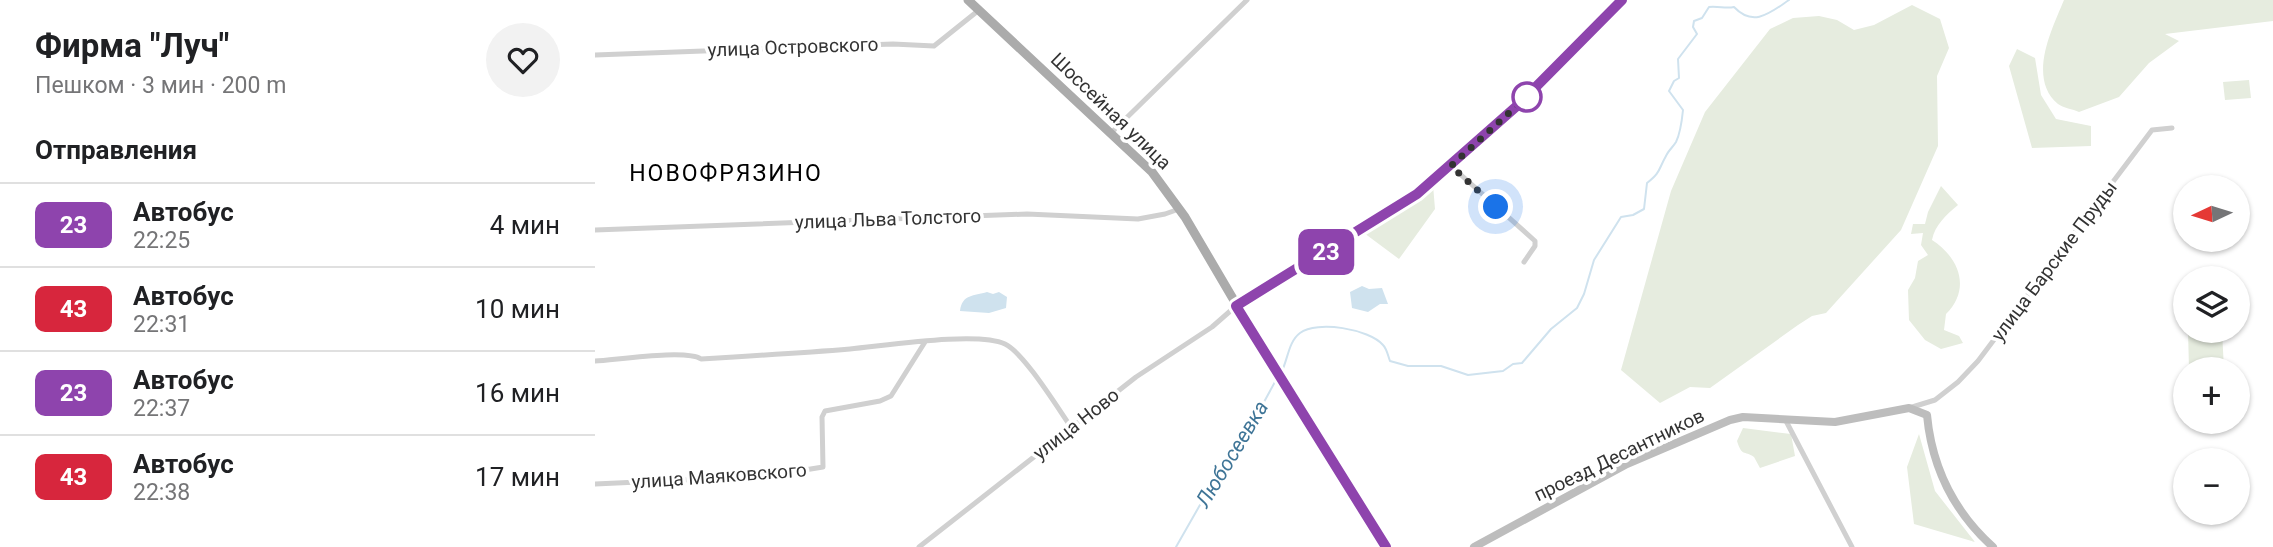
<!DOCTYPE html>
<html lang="ru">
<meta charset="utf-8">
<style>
:root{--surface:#fff;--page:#f2f2f2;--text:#202124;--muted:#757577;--line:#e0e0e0}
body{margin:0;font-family:Roboto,sans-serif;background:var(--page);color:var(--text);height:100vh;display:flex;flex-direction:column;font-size:26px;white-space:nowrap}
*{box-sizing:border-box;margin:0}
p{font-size:23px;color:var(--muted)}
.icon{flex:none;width:38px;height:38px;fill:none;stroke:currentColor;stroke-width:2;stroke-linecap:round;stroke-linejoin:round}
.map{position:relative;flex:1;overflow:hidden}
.sheet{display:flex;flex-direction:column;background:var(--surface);width:595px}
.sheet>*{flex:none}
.badge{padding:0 14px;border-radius:10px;font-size:24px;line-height:46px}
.needle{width:46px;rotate:266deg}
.buttons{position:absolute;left:1578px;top:175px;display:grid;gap:14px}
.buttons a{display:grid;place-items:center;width:77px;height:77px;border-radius:50%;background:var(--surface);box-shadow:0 2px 5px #0004;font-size:35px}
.you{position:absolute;width:35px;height:35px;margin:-18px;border:5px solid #fff;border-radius:50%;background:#1a73e8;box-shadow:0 0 0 10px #1a73e833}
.map>.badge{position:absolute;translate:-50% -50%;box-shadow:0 0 0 4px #fff}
h2{padding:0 35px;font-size:26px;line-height:63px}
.round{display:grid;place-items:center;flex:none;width:74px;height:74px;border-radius:37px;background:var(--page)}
.overview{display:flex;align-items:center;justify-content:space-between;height:119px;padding:0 35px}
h1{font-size:33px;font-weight:700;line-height:52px}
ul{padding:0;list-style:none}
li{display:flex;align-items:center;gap:21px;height:84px;padding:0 35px;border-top:2px solid var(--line)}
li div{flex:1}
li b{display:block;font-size:26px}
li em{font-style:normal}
li .badge{min-width:77px;font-weight:700;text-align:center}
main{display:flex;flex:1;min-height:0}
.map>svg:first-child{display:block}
.green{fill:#e6ecdf}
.water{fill:#cfe2ee}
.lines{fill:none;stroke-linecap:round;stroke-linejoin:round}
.stream{stroke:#cfe2ee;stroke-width:2}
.street{stroke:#d0d0d0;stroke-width:5}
.secondary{stroke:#bdbdbd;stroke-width:8}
.primary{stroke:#ababab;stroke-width:9}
.line-casing{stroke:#fff;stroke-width:16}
.line{stroke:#8e44ad;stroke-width:10}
.walk{stroke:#333;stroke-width:7;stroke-dasharray:0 12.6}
.stop-dot{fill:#fff;stroke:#8e44ad;stroke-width:3.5}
.labels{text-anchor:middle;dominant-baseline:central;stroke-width:7;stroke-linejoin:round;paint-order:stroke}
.street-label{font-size:19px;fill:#333;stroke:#fff}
.water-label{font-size:21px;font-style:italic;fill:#3f7597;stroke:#fff}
.quarter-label{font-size:23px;letter-spacing:2px;fill:#000;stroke:#fff}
</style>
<main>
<section class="sheet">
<div class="overview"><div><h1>Фирма &quot;Луч&quot;</h1><p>Пешком · 3 мин · 200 m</p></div><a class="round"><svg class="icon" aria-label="heart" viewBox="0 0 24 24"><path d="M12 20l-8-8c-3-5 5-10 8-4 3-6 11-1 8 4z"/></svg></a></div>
<h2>Отправления</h2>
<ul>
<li><span class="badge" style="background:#8e44ad;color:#fff">23</span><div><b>Автобус</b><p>22:25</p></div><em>4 мин</em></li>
<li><span class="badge" style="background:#d7263d;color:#fff">43</span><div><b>Автобус</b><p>22:31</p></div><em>10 мин</em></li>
<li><span class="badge" style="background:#8e44ad;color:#fff">23</span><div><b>Автобус</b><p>22:37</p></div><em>16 мин</em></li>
<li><span class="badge" style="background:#d7263d;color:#fff">43</span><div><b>Автобус</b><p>22:38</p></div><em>17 мин</em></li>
</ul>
</section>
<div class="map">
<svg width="1678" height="547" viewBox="0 0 1678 547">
<rect width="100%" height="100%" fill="#fff"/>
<!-- green -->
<path class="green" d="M1469 0H1678V21L1570 34 1584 41 1554 63 1524 97 1484 112C1478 109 1468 108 1463 104 1432 78 1457 29 1469 0Z
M1317 5 1345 19 1354 48 1342 76 1343 146 1306 230 1231 313 1217 316 1203 325 1115 388 1095 387 1065 403 1026 370 1076 191 1110 112 1175 29 1198 18 1224 16 1242 20 1259 30 1279 25Z
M1422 49 1440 58 1446 95 1461 119 1496 126V146L1437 148 1414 66Z
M1654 80 1656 98 1630 100 1628 82Z
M838 185 840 209 804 259 769 233 809 209Z
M1346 186 1363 205C1351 215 1340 225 1337 240 1365 258 1376 289 1351 314L1349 330 1364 336 1368 343 1346 349 1330 340 1314 320 1313 290 1320 278 1323 261 1333 255 1326 245 1328 233 1316 234 1318 224H1330L1333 212Z
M1593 331H1627L1629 369H1594Z
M1148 428 1196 434 1200 456 1165 468 1159 457C1149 450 1147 457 1142 441Z
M1324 434 1340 491 1380 542 1319 524 1312 467Z"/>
<!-- water -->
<path class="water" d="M767 286 774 289 787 288 793 304H785L773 312 757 308 755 292Z
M392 292 398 294 404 292 412 297 411 308 394 313 365 311C367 294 379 296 392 292Z"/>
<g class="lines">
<!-- stream -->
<path class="stream" d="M686 373C693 360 693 342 705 333 722 320 774 329 788 345 792 349 793 356 795 361L813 366H846L873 375 908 371 918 364 927 363 956 329 982 308 989 294 999 260 1026 217 1038 215 1049 209 1052 183C1066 172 1063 170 1071 156 1073 151 1078 147 1081 142 1085 134 1087 120 1088 110L1074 91 1079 81 1084 78 1083 59 1102 34 1098 27 1099 21 1107 18 1114 7C1124 6 1131 9 1139 7 1159 28 1176 12 1194 0
M581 547 650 426 669 402 681 380"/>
<!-- street -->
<path class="street" d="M0 55 298 44 339 46 384 10
M517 132 652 0
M856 166 940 241V246L929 262
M0 230 432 214 543 219 570 214 584 209
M0 361C21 360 91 349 106 359 156 356 206 353 255 349 289 346 382 331 410 344 429 353 462 407 476 427
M1314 408 1340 400 1363 382 1383 361 1557 130 1577 128
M1191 421 1257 547
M0 484 173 476 228 467 227 417 230 411 285 401 296 396 330 342
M324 547 541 377 617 327 641 306"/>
<!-- secondary -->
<path class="secondary" d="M641 306 822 194 923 105 1027 0
M879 547 1032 464 1135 420 1148 417 1240 422 1314 408 1332 415C1337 468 1358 511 1398 547"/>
<!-- primary -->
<path class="primary" d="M373 0 557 172 590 217 694 394 791 547"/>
</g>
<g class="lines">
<defs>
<path id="line" d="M791 547 641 306 822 194 923 105 1027 0"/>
</defs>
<!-- line casing -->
<use href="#line" class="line-casing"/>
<!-- line -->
<use href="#line" class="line"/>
<!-- walk -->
<path class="walk" d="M901 207 856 166 937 92 932 97"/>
</g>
<!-- markers -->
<circle class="stop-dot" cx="932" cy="97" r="14"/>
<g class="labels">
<!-- street labels -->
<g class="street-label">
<text transform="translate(198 47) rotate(-2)">улица Островского</text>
<text transform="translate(516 111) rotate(44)">Шоссейная улица</text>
<text transform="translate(293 219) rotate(-2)">улица Льва Толстого</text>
<text transform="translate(1459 261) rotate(-53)">улица Барские Пруды</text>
<text transform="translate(481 424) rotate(-38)">улица Ново</text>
<text transform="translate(1024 455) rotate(-26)">проезд Десантников</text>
<text transform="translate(124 476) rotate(-4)">улица Маяковского</text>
</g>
<!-- water labels -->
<g class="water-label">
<text transform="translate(637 454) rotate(-59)">Любосеевка</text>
</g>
<!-- quarter labels -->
<g class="quarter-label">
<text x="131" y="173">НОВОФРЯЗИНО</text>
</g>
</g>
</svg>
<div class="buttons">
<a><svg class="needle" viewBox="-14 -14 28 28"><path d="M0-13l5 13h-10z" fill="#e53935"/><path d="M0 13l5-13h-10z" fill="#757577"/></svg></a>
<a><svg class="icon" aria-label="layers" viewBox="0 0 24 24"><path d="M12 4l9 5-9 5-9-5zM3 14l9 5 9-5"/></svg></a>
<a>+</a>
<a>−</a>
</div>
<div class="you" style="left:901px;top:207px"></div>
<b class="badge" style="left:731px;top:252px;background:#8e44ad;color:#fff">23</b>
</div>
</main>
